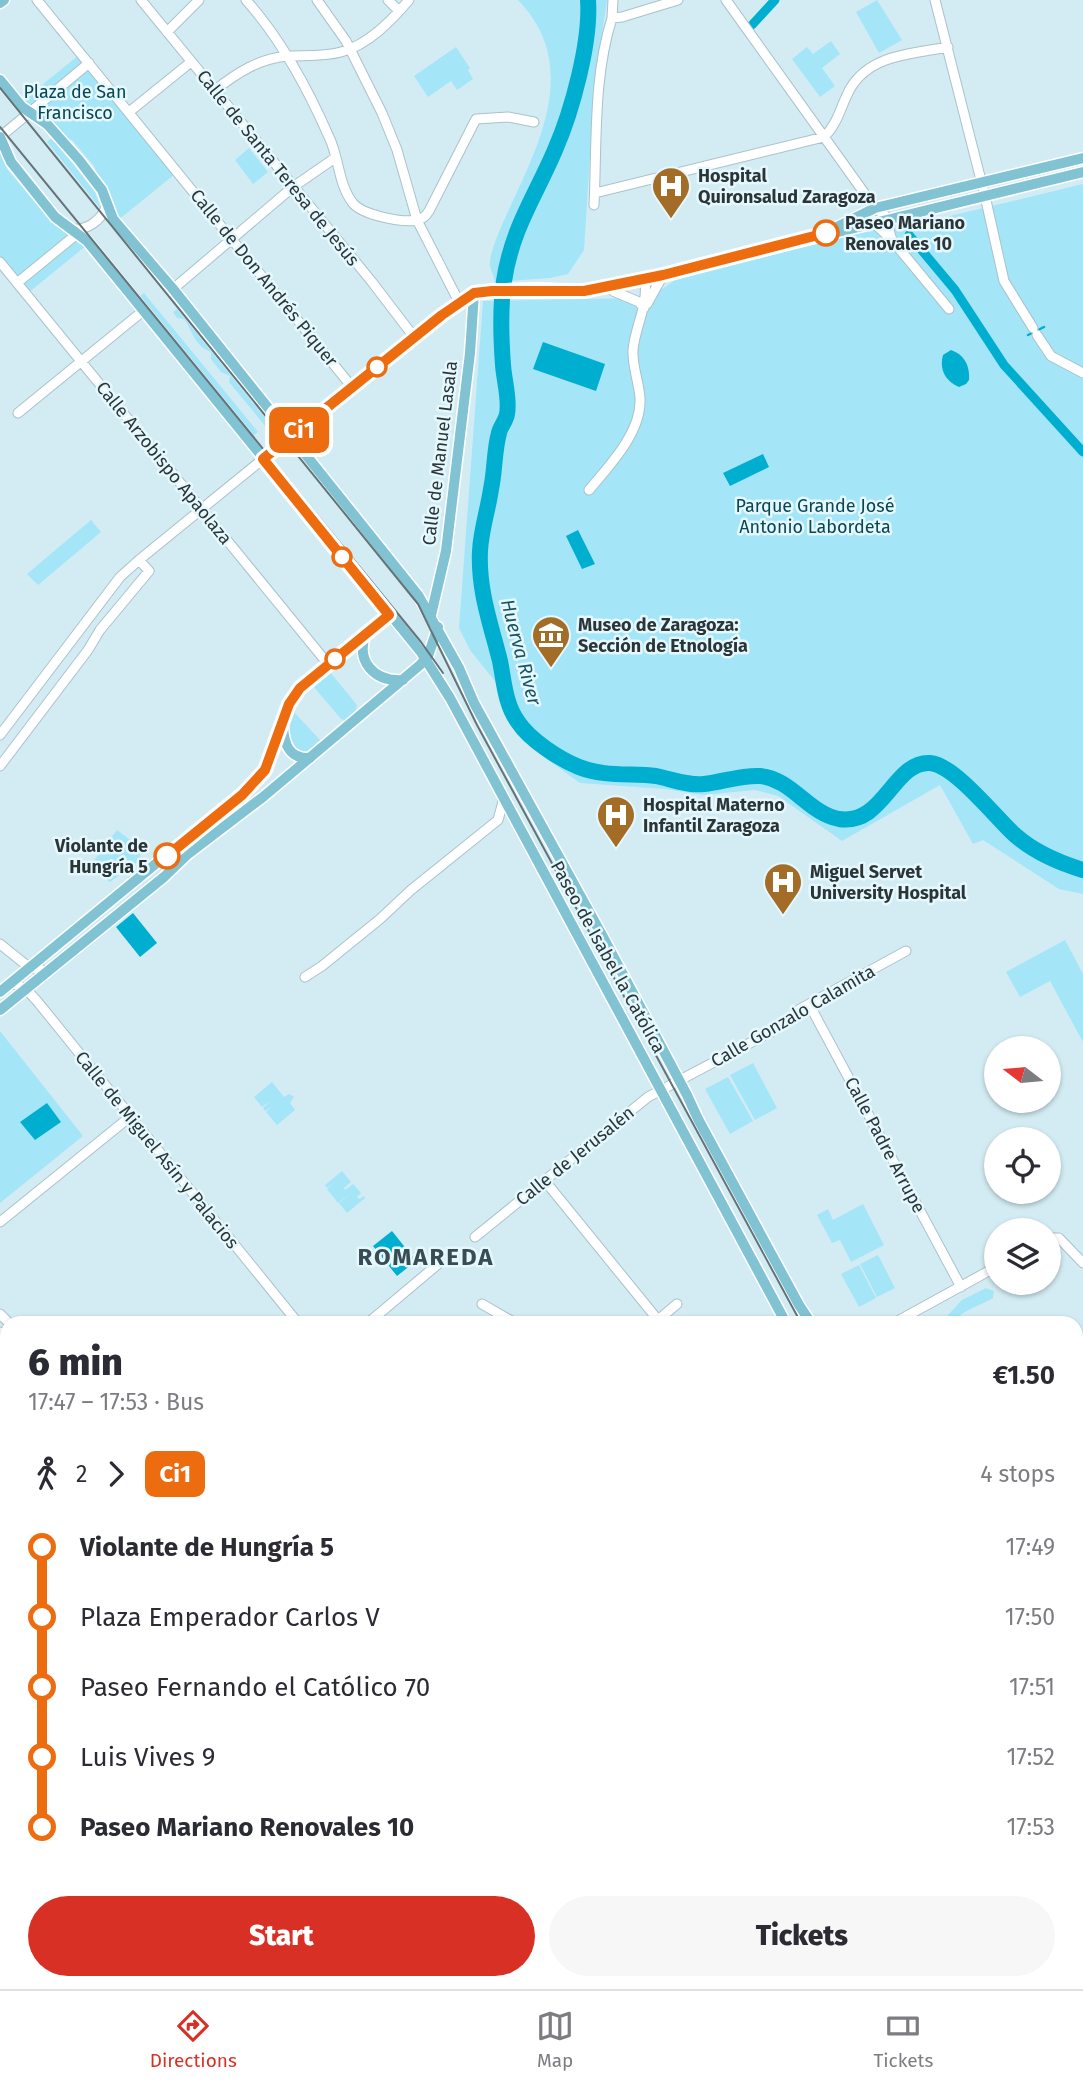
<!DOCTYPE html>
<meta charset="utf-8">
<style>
:root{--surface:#fff;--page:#f7f7f7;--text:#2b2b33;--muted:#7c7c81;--line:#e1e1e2;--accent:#d93025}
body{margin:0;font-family:"Fira Sans",sans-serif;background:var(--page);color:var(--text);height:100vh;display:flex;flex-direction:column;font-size:26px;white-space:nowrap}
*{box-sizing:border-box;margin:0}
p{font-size:23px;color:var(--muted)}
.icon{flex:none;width:38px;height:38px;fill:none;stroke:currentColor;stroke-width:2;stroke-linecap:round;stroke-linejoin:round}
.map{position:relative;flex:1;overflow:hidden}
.drawer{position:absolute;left:0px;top:1316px;width:1083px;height:674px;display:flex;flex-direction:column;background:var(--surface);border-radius:21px 21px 0 0;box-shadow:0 2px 5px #0004}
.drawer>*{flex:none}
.badge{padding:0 14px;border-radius:10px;font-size:24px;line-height:46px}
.needle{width:46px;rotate:286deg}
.tools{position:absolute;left:984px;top:1036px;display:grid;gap:14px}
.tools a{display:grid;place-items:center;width:77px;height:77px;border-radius:50%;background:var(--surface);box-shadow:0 2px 5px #0004;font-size:35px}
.map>.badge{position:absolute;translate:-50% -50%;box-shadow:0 0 0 4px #fff}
.legs{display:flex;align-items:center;gap:10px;height:77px;padding:0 28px;font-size:23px}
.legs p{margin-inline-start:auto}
.head{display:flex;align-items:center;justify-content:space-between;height:119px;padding:0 28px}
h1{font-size:38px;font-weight:800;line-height:52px}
.button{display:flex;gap:14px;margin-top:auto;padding:14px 28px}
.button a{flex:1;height:80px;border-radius:42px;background:var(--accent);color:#fff;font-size:28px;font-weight:800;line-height:80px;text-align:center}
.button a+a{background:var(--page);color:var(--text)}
ul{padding:0 28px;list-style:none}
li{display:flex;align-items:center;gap:24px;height:70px;font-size:26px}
li i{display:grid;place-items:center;width:10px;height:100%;margin:0 9px;background:currentColor}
li i::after{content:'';width:18px;height:18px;margin:-9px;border:5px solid;border-radius:50%;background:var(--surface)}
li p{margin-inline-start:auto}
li:first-child i{background:linear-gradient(#0000 50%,currentColor 0)}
li:last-child i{background:linear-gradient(currentColor 50%,#0000 0)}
.menu{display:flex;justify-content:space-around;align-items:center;height:98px;border-top:2px solid var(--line);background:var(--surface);font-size:19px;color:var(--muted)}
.menu a{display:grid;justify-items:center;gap:4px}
.menu .active{color:var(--accent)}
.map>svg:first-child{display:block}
.green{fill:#a5e5f8}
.water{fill:#00aecf}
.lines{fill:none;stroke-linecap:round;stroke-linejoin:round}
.stream{stroke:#00aecf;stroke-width:2.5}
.canal{stroke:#00aecf;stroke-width:9}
.river{stroke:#00aecf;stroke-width:16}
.minor-casing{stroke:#aac2ca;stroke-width:11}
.major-casing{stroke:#fff;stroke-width:13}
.highway-casing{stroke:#fff;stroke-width:15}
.minor{stroke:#fff;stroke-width:9}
.major{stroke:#81c3d3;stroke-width:10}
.highway{stroke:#2d9bb6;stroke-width:12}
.tram{stroke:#647377;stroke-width:2}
.line-1-casing{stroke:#fff;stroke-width:16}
.line-1{stroke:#ed6c10;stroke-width:10}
.stop-1-dot{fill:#fff;stroke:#ed6c10;stroke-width:3.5}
.labels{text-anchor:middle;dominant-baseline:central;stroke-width:5;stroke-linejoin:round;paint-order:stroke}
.park-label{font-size:18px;fill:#094654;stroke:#e4f8fe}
.street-label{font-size:18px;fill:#2b3537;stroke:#e4f8fe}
.poi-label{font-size:18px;font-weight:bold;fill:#2b3537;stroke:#e4f8fe;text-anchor:start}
.stop-label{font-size:18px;font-weight:bold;fill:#2b3537;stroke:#e4f8fe;text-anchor:start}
.water-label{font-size:19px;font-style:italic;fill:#1a5260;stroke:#e4f8fe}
.district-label{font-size:24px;font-weight:bold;letter-spacing:2px;fill:#384d53;stroke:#e4f8fe}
</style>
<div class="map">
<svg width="1083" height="1989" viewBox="0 0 1083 1989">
<rect width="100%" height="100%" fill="#d3ecf3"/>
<!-- green -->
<path class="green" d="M518 0H607L606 8 595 76 584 250 568 274 550 278 495 282C494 277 491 271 490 266 488 254 505 218 511 205 542 138 579 63 518 0Z
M877 0 902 40 879 53 856 12Z
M831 41 840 54 822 68 835 86 820 97 792 59 807 47 813 54Z
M456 47 470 68 468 70 473 79 457 90 451 81 428 97 414 76Z
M79 55 175 174 117 221 94 166 72 140 62 138 21 102Z
M52 138 95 192 101 209 47 142Z
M249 148 268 172 253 184 235 160Z
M0 150 7 169 52 222 87 245 28 293 0 258Z
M1083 184V894L1059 889 983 840 973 844 940 785 842 841 778 796 755 790 703 795 665 789 580 783 537 752 533 737 517 721 506 695 470 650 459 628 483 301 631 298 659 291 681 276 872 228 905 230 946 217Z
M144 293 258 432 254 435 140 296Z
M177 309 270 424 266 427 229 382 230 376 221 372 211 359V352C194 346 193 331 184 319L177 318 173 312Z
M91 520 101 532 38 585 27 574Z
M324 671 330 672 357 705 356 710 345 720 341 719 313 686Z
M293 711 320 740 304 754H300C293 747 293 738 286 731Z
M117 830 138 846 141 859 110 882 90 866Z
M1065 940 1083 974V1042L1050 981 1020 997 1006 972Z
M0 1031 83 1136 0 1203Z
M753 1063 777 1108 755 1120 730 1075Z
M728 1077 753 1121 730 1134 705 1089Z
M272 1082 284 1097 289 1094 294 1097 290 1103 295 1110 277 1125 266 1112 272 1106 265 1111 263 1108 270 1101 262 1107 254 1097Z
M342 1171 351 1182 344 1188 345 1190 353 1184 361 1193 357 1197 359 1199 364 1196 365 1198 347 1213 339 1203 354 1191 338 1203 327 1189 335 1182 327 1188 325 1185Z
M863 1204 884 1245 851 1262 840 1240 832 1243 817 1215 828 1209 833 1220Z
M878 1255 895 1288 877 1297 860 1264Z
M859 1265 876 1298 859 1307 841 1274Z
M986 1288 994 1291 993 1298C980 1306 965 1309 955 1320L948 1319 947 1316 962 1300Z"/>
<!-- water -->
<path class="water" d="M543 342 605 364 596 391 533 369Z
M951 350C965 355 970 366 969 380L966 384 959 387C945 381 939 369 943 355Z
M763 454 769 467 730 486 723 473Z
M578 530 595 564 582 569 566 536Z
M133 913 157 943 140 957 116 927Z
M47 1103 61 1122 35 1140 20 1122Z
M392 1231 416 1261 397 1276 373 1246Z"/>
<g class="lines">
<!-- stream -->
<path class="stream" d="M1028 335 1044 327"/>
<!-- canal -->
<path class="canal" d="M752 25 775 0
M909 235 955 290 1004 365 1083 452"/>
<!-- river -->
<path class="river" d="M588 0C591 42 572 111 555 150 535 197 512 228 504 281 500 307 501 338 503 365 504 380 510 400 507 414 506 421 500 427 499 433 494 451 495 471 491 489 488 510 481 530 480 551 478 590 491 625 500 661 504 681 505 704 518 722 530 740 559 759 579 767 604 777 631 773 656 776 671 779 689 786 704 784 723 782 741 775 760 776 792 779 808 813 839 819 884 826 893 761 930 763 955 765 996 818 1015 835 1033 851 1060 863 1083 870"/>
<defs>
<path id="minor" d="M37 0 352 387
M141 0 372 282 414 337
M246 0C281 39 308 89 329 137 339 157 338 183 352 202 361 215 402 223 417 220 423 219 426 216 429 211L476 119 508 117 534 122
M317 0 346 41 382 113 397 150 417 220 459 302
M388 0 399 11
M726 0 875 208 891 220 889 230 892 240
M935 0 985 196 1004 281 1033 328
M612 18 613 0
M167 32 199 0
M215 90C237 73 258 59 287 56 305 55 323 57 341 52 368 45 391 21 409 0
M129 112 191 62
M0 137 89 63
M595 193 824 137C838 124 841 105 850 89 870 54 913 54 948 47
M594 205C597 143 593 78 612 18L622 17 678 0
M875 224 892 240 949 309
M71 229C87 231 102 220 107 205
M0 262 328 664
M17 283 77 234
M173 289 293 187 335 158
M613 291 639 302 644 308
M647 304 663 275
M1037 335 1051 356 1083 373
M18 413 143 311
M589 490C609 466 642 432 640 398 639 382 632 366 633 350 635 327 648 306 645 282
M0 735 120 577 139 560 263 459
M0 766 88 650 100 630 149 571 139 560
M0 944 30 968 47 971
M305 977 322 966 380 919 411 890 498 820 504 798
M12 983 26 989 37 1001 298 1323
M809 1004 961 1287
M545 1181 658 1320 677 1304
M0 1222 131 1116
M475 1237 648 1097 767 1034 794 1018 800 1009 906 951
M1048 1238H1059L1083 1263
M482 1304 515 1323
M0 1314 9 1323
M368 1323 437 1265
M894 1323 996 1267
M0 1332 7 1339
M0 1563 7 1561
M0 1694 6 1687
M0 1833 7 1856
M1076 1915 1083 1917
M47 1983 50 1989
M224 1983 229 1989
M639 1983 640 1989
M666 1983 675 1989
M857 1983 858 1989
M964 1983 993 1989
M654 1989 659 1983"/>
<path id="major" d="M0 3 4 0
M0 80 22 107 47 124 79 160 102 190 113 219 173 289 418 595 459 668 474 703 603 937 687 1095 698 1119 799 1305 811 1323
M0 137 11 162 55 217 87 241 421 652 450 698 786 1323
M837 227 875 208 1083 158
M584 291 663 275 1083 172
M263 459 465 298C489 285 560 288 588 292
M431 615 446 551 470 353 474 293
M366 633C355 661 374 682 403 680
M283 727C284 744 289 759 310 758
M0 992 255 782C280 754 278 711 304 683L389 615
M0 1010 164 877 188 854 263 797 420 665 428 656 438 627"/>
<path id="highway" d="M1076 1419 1083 1412
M1076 1439 1083 1433
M1076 1660 1083 1669
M1076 1688 1083 1694
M445 1989 452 1983
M469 1989 476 1983"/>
</defs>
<!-- minor casing -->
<use href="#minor" class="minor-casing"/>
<!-- major casing -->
<use href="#major" class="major-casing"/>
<!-- highway casing -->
<use href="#highway" class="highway-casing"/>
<!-- minor -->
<use href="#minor" class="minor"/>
<!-- major -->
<use href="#major" class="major"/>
<!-- highway -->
<use href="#highway" class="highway"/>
<!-- tram -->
<path class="tram" d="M0 88 418 604 477 725 801 1323
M0 127 421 642 443 673
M1076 1672 1083 1678"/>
</g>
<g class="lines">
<defs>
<path id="line-1" d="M167 856 242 795 265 770 289 704 300 688 389 615 263 459 442 315 474 293 492 291H584L663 275 826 233"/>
</defs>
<!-- line-1 casing -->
<use href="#line-1" class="line-1-casing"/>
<!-- line-1 -->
<use href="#line-1" class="line-1"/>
</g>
<!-- icons -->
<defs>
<symbol id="hospital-pin" viewBox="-11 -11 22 30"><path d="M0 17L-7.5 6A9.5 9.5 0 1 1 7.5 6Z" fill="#a36c27" stroke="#e4f8fe"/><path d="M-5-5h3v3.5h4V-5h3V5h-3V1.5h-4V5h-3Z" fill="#fff"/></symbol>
<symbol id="museum-pin" viewBox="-11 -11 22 30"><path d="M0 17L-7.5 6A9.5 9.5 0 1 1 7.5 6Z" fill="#a36c27" stroke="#e4f8fe"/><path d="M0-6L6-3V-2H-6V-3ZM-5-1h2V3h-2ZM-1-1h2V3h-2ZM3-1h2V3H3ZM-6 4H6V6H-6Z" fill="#fff"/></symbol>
</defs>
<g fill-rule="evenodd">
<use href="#hospital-pin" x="649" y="164" width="44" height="60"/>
<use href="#museum-pin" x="529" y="613" width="44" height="60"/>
<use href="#hospital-pin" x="594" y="793" width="44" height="60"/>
<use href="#hospital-pin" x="761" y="860" width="44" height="60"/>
</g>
<!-- markers -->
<g class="stop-1-dot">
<circle cx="826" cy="233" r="12"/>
<circle cx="377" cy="367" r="9"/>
<circle cx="342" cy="557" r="9"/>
<circle cx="335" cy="659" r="9"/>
<circle cx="167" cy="856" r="12"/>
</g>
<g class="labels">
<!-- park labels -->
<g class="park-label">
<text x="75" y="92">Plaza de San<tspan x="75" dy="21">Francisco</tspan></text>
<text x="815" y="506">Parque Grande José<tspan x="815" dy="21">Antonio Labordeta</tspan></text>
</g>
<!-- street labels -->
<g class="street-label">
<text transform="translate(278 168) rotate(51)">Calle de Santa Teresa de Jesús</text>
<text transform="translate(264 278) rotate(51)">Calle de Don Andrés Piquer</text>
<text transform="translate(440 453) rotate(-83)">Calle de Manuel Lasala</text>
<text transform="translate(164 463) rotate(51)">Calle Arzobispo Apaolaza</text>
<text transform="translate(608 957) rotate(61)">Paseo de Isabel la Católica</text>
<text transform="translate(793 1016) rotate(-30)">Calle Gonzalo Calamita</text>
<text transform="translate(885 1145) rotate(62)">Calle Padre Arrupe</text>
<text transform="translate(157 1150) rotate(51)">Calle de Miguel Asín y Palacios</text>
<text transform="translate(575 1156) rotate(-39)">Calle de Jerusalén</text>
</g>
<!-- poi labels -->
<g class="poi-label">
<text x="698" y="176">Hospital<tspan x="698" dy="21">Quironsalud Zaragoza</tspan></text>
<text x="578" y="625">Museo de Zaragoza:<tspan x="578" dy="21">Sección de Etnología</tspan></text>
<text x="643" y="805">Hospital Materno<tspan x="643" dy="21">Infantil Zaragoza</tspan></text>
<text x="810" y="872">Miguel Servet<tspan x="810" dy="21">University Hospital</tspan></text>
</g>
<!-- stop labels -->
<g class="stop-label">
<text x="845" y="223">Paseo Mariano<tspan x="845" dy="21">Renovales 10</tspan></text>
<text x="148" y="846" text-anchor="end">Violante de<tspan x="148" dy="21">Hungría 5</tspan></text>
</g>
<!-- water labels -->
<g class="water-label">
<text transform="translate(521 652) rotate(75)">Huerva River</text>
</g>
<!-- district labels -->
<g class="district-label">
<text x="426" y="1257">ROMAREDA</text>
</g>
</g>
</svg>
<div class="tools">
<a><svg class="needle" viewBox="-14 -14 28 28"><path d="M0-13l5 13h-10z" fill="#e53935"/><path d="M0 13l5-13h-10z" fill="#7c7c81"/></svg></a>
<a><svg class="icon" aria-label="locate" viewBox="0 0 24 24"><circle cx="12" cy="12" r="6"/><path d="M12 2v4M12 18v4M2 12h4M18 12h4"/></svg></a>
<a><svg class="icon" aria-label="layers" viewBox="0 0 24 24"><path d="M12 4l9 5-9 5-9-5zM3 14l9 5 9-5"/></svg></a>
</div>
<b class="badge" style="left:299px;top:430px;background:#ed6c10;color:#fff">Ci1</b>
<section class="drawer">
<div class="head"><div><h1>6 min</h1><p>17:47 – 17:53 · Bus</p></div><b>€1.50</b></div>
<div class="legs"><svg class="icon" aria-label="walk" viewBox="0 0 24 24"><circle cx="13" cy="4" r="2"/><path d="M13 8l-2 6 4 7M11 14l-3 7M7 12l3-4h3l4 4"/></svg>2<svg class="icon" aria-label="forward" viewBox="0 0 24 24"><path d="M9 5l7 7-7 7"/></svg><b class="badge" style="background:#ed6c10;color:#fff">Ci1</b><p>4 stops</p></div>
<ul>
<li><i style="color:#ed6c10"></i><b>Violante de Hungría 5</b><p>17:49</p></li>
<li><i style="color:#ed6c10"></i><span>Plaza Emperador Carlos V</span><p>17:50</p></li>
<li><i style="color:#ed6c10"></i><span>Paseo Fernando el Católico 70</span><p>17:51</p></li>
<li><i style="color:#ed6c10"></i><span>Luis Vives 9</span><p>17:52</p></li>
<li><i style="color:#ed6c10"></i><b>Paseo Mariano Renovales 10</b><p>17:53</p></li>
</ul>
<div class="button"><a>Start</a><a>Tickets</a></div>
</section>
</div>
<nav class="menu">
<a class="active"><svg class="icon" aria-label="directions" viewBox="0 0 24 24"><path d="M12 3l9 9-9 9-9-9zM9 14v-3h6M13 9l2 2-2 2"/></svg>Directions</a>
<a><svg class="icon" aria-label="map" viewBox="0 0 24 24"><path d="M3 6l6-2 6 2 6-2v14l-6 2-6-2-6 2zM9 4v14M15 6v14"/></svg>Map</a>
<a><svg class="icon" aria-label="tickets" viewBox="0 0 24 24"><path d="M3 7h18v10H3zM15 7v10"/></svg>Tickets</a>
</nav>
